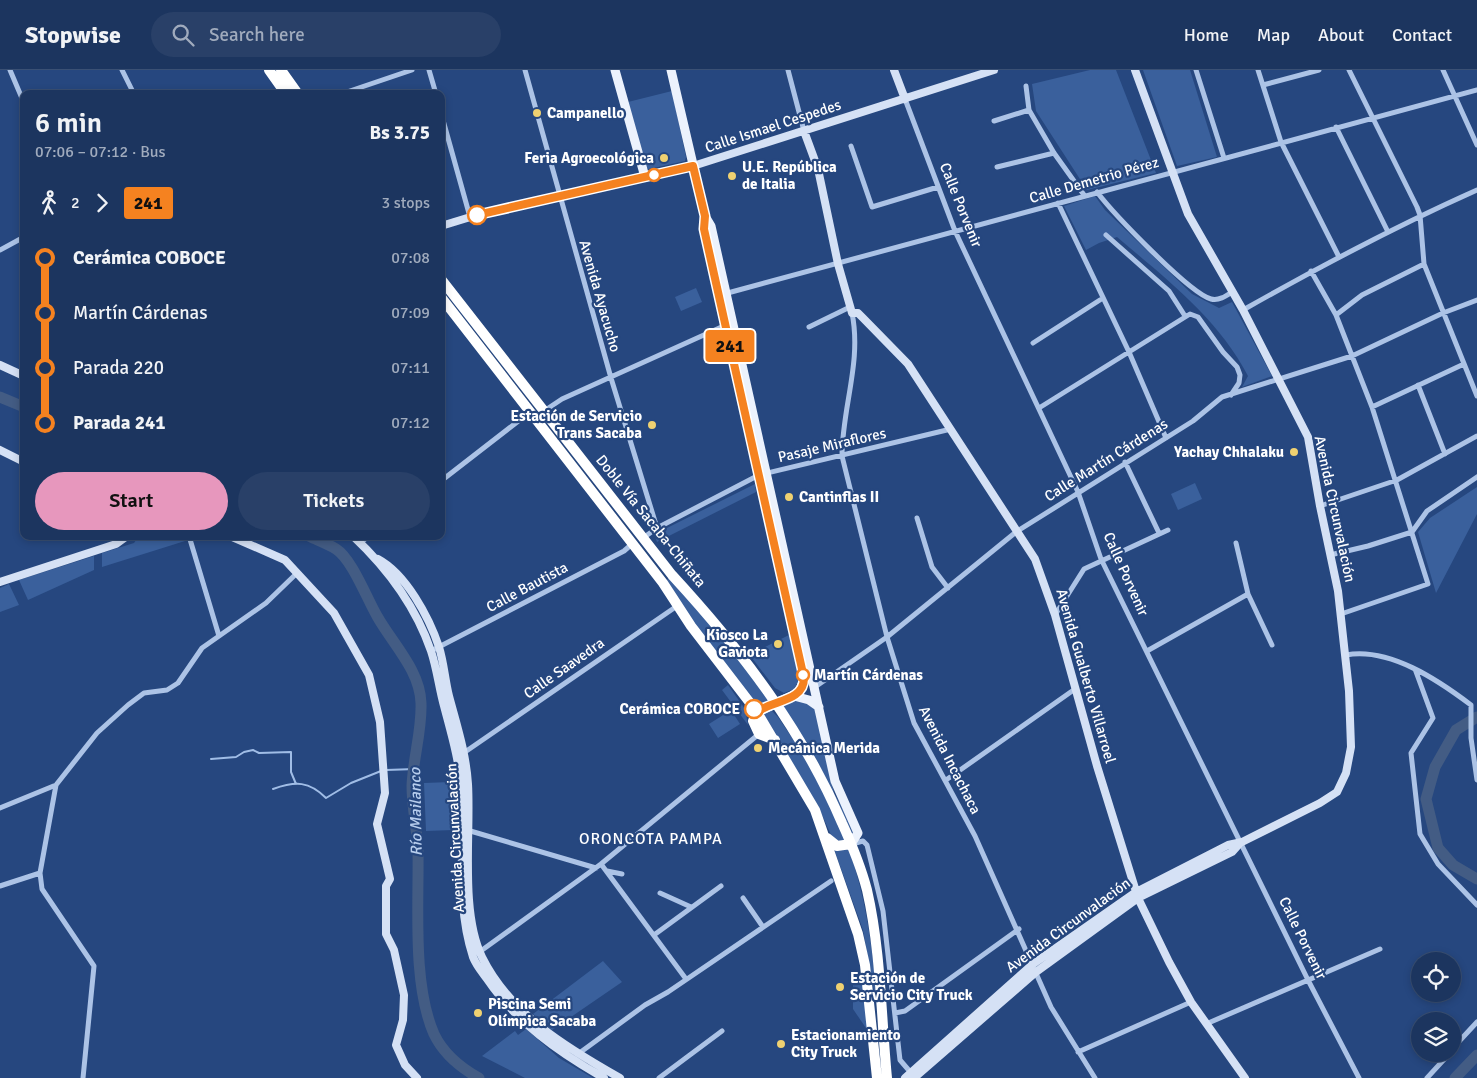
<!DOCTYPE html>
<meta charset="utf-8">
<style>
:root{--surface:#1c355f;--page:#294068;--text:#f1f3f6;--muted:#a0abbd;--line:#3a5074;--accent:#e797bd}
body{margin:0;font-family:Signika,sans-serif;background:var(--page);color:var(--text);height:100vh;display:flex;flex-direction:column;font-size:19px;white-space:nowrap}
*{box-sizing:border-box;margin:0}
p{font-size:16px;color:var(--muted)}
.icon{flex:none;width:28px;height:28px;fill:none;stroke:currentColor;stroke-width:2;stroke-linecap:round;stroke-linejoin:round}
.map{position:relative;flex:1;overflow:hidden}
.panel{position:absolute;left:20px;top:20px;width:425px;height:450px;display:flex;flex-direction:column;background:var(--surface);border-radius:10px;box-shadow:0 2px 8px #0003,0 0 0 1px var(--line)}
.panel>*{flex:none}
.badge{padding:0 10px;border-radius:4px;font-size:18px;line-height:32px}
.tools{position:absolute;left:1411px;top:882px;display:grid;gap:10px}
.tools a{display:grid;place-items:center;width:50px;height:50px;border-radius:50%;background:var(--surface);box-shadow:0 2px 8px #0003,0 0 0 1px var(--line);font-size:25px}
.map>.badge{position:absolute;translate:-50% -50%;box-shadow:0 0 0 2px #fff}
.legs{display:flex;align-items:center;gap:8px;height:55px;padding:0 15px;font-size:16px}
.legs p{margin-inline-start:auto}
.summary{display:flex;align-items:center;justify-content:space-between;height:85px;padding:0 15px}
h1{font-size:28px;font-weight:600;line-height:38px}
.button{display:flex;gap:10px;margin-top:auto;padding:10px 15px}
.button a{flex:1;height:58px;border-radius:30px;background:var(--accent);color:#111;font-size:20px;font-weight:600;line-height:58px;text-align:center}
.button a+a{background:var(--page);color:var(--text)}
ul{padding:0 15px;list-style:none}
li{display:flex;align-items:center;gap:18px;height:55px;font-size:19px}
li i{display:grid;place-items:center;width:8px;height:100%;margin:0 6px;background:currentColor}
li i::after{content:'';width:12px;height:12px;margin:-6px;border:4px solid;border-radius:50%;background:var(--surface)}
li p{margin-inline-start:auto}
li:first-child i{background:linear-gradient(#0000 50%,currentColor 0)}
li:last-child i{background:linear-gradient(currentColor 50%,#0000 0)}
header{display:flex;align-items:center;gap:30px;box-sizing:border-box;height:70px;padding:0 25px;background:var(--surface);border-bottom:1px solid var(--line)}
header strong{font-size:24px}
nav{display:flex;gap:28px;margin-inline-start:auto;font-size:18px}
.search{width:350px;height:45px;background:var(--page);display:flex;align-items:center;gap:12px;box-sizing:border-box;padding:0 18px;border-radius:28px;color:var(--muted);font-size:19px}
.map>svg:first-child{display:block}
.green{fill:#3a609c}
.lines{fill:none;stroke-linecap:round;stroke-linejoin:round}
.stream{stroke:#a0bde6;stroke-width:2}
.river{stroke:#435c84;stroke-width:11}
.street{stroke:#acc3e6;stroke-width:5}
.secondary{stroke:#d5e1f5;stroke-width:8}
.primary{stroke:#ecf2fd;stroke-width:9}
.highway{stroke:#fff;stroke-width:10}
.line-1-casing{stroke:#fff;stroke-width:11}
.line-1{stroke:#f58220;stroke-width:8}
.poi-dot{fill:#efd171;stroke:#26477f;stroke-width:2}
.stop-1-dot{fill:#fff;stroke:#f58220;stroke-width:2.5}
.labels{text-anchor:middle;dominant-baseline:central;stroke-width:4.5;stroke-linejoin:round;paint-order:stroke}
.poi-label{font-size:15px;font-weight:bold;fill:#fff;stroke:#26477f;text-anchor:start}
.street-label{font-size:15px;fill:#fff;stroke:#26477f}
.stop-label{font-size:15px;font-weight:bold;fill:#fff;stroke:#26477f;text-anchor:start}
.water-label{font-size:16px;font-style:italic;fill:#b7cded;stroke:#26477f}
.neighbourhood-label{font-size:16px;letter-spacing:1px;fill:#fff;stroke:#26477f}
</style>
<header>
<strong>Stopwise</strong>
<div class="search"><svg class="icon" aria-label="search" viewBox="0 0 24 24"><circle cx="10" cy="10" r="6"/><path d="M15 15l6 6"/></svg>Search here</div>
<nav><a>Home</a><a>Map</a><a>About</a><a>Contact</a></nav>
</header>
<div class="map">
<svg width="1477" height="1008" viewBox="0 0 1477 1008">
<rect width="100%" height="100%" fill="#26477f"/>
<!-- green -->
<path class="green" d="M1090 0H1116L1156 103 1087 120 1036 41 1032 14Z
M1143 0H1190L1217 87 1177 96Z
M672 21 686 87 685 91 649 99 646 98 628 32Z
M1095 126 1105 140 1192 224 1219 238 1232 232 1272 306 1242 317 1248 306C1218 248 1165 208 1117 167L1099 173 1086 180 1064 136Z
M696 218 702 232 681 241 675 227Z
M1195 413 1202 429 1178 440 1171 424Z
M755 414 756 422 657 472 655 466 659 462Z
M1477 417V444L1436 523 1418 462 1430 448Z
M139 466H182L185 471 102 497V483L134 473Z
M94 486V500L28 530 19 510Z
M669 508 705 545 771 630 758 637 696 558 667 510Z
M9 514 19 535 0 542V518Z
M789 565 799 610 794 619 784 623 775 618 752 588 753 583Z
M728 615 745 639 748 655 722 620Z
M795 630H801L816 640 834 723 854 757 852 768 818 692 782 634Z
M731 640 740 654 718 668 709 654Z
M771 640 778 647 809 693 847 772 841 774 831 765 818 736 762 642Z
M451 712 453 760 426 761 424 713Z
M834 779H849C865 826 872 871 876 921H874L863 860Z
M603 891 622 912 552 960 533 944Z
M862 903 868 961 853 939V914Z
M526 959 559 988 593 1008H525L482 986 515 961 518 965Z"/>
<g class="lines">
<!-- stream -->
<path class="stream" d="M211 689 236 687 244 682 253 680 259 683 291 682V702L296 714
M386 700 415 699
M273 719C296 711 309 711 326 728L351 713 381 701"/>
<!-- river -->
<path class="river" d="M0 327 24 337
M309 466C317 470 328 474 336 479 352 489 367 529 377 546 392 573 420 600 421 633 422 661 413 688 412 716 412 737 417 759 418 780 419 834 412 914 434 964 443 983 461 998 479 1008
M1477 647 1456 660 1435 697 1426 729 1438 778 1453 795 1477 809
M1455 1008 1477 985"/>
<!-- street -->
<path class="street" d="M10 0 24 33
M122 0 134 24
M429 0 436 24
M525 0 611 308 657 458
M788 0 804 61
M1196 0 1224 88
M1258 0 1281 72 1339 187
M1349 0 1417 137 1420 145 1424 194 1477 326
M1443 0 1477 75
M1263 15 1319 0
M1026 16 1029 40 1054 83 1084 125
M341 24 412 0
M905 29 955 161 1078 422 1101 489 1308 910 1359 1008
M441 43 470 147
M994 51 1029 40
M1336 57 1388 162
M851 76 872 137 938 117
M997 97 1054 83
M1097 122C1113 143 1189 223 1211 229 1219 231 1226 226 1232 222
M1058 133 1129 282 1166 368
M1106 165 1169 221 1185 246
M0 180 24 167
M1311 201 1336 245 1372 337 1428 514 1341 544
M724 224 1477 20
M1243 240C1319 197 1396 156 1477 120
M852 243C862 292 842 338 842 386L887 567 914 653 975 766 1051 937 1095 1008
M1336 245 1362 225 1424 194
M809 257 850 237
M1033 273 1103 228
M1418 315 1445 384
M1372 337 1464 294
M1039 338 1190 244 1198 247 1223 282 1237 297 1240 305 1239 313 1231 325
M544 341 562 329 726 255
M1125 392 1159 463
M441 411 530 342
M1320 436 1397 410 1477 366
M917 448 932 497 948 518
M189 466 219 566
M643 468 657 458 759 405 951 359
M360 473 369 466
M1236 473 1248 524 1272 575
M1330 485 1368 476 1412 462 1427 441 1477 407
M1055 545 1084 499 1168 460
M431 581 624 481 632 474
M1147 581 1248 524
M1346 585C1389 577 1438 610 1471 635V668L1477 710
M1415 599 1433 648 1411 683 1420 764 1438 794 1477 835
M815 617 887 567 1016 462 1193 351 1222 327 1352 286 1443 243 1477 230
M465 682 677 536
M946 710 1075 619
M0 738 56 715
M467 760 596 798
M852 774 863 771 867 775 883 841 900 990 912 1004
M601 794 686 909
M607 801 622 804
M0 816 40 803
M660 823 691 837
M743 828 763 857
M654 865 721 816
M478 883 601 794 759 664
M895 943 905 941 1019 859
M1206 954 1380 879
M1452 979 1477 952
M1078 982 1191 932
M578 984 645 935 668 922 831 811
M83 1008 94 896 42 819 40 803 56 715 97 663 128 635 144 623 167 620 178 613 202 578 266 533 297 503
M659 1008 722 961
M1427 1008 1449 984"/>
<!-- secondary -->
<path class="secondary" d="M894 0 905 29
M804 61 818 99 838 194 852 243H858L863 248 908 294 1035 489 1055 545 1097 696 1138 828 1169 892 1191 932 1245 1008
M693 96 994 0
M441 156 477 145 645 107
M0 295 24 306
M0 380 24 392
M230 466 285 490 334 543 369 605 380 652 385 723 377 754 390 809 386 816V864L394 880 404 925 403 950 396 975 405 995 417 1008
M353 466C387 498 416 537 431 581 437 599 439 618 444 636 451 663 459 689 461 717 465 773 455 832 473 887 476 895 482 902 487 909 517 953 558 982 604 1008
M378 489C406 504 429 547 439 577 444 593 445 610 449 626 457 656 466 683 468 714 471 764 460 842 482 887 510 944 567 978 620 1008
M0 512 116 474 127 466
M905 1008 1033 894 1136 822 1228 775 1242 772 1320 733 1337 722 1346 703 1351 677 1349 621 1338 521 1320 436 1308 367 1243 240 1188 144 1135 0
M914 1008 1036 902 1138 828 1232 782 1240 773"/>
<!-- primary -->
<path class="primary" d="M615 0 645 107 693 96
M671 0 705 146 704 159 804 608 799 623 776 633
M705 146 711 156 835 711 858 763 851 774
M794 626 809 630 819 637"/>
<!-- highway -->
<path class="highway" d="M269 0 286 24
M281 0 298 24
M441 209 672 505C741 580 802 659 842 753 852 775 861 797 867 820 881 881 881 946 887 1008
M441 227 663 513 691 556 757 642 815 740 858 864 865 895 877 1008
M775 670 759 664 753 651 757 642 776 633
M827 768 837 776 851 774"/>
</g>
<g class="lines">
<defs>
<path id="line-1" d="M477 145 693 96 705 146 704 159 804 608C804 632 772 630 757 642L754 639"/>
</defs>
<!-- line-1 casing -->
<use href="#line-1" class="line-1-casing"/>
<!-- line-1 -->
<use href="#line-1" class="line-1"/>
</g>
<!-- markers -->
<g class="poi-dot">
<circle cx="537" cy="43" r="5"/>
<circle cx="664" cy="88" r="5"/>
<circle cx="732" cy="106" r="5"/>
<circle cx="652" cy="355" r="5"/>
<circle cx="1294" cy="382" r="5"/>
<circle cx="789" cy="427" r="5"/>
<circle cx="778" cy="574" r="5"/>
<circle cx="758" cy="678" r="5"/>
<circle cx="840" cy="917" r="5"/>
<circle cx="478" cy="943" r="5"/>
<circle cx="781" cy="974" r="5"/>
</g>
<g class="stop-1-dot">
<circle cx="654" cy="105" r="6"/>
<circle cx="477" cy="145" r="9"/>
<circle cx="803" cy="605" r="6"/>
<circle cx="754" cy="639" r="9"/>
</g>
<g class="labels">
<!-- poi labels -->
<g class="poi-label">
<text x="547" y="43">Campanello</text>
<text x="654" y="88" text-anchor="end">Feria Agroecológica</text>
<text x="742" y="97">U.E. República<tspan x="742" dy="17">de Italia</tspan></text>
<text x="642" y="346" text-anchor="end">Estación de Servicio<tspan x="642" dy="17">Trans Sacaba</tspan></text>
<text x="1284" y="382" text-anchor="end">Yachay Chhalaku</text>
<text x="799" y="427">Cantinflas II</text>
<text x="768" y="565" text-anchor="end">Kiosco La<tspan x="768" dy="17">Gaviota</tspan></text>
<text x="768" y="678">Mecánica Merida</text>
<text x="850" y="908">Estación de<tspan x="850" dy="17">Servicio City Truck</tspan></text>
<text x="488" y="934">Piscina Semi<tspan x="488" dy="17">Olímpica Sacaba</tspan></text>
<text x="791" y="965">Estacionamiento<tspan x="791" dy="17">City Truck</tspan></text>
</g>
<!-- street labels -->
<g class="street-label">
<text transform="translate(773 56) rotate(-18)">Calle Ismael Cespedes</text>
<text transform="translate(1094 110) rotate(-16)">Calle Demetrio Pérez</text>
<text transform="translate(961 135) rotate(68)">Calle Porvenir</text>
<text transform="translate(600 226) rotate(74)">Avenida Ayacucho</text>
<text transform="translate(832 375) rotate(-13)">Pasaje Miraflores</text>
<text transform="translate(1106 390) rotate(-32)">Calle Martín Cárdenas</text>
<text transform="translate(1335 439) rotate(78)">Avenida Circunvalación</text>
<text transform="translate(651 451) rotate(51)">Doble Vía Sacaba-Chiñata</text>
<text transform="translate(1126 504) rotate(66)">Calle Porvenir</text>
<text transform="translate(527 517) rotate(-28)">Calle Bautista</text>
<text transform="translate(564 598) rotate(-35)">Calle Saavedra</text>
<text transform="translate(1086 606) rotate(74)">Avenida Gualberto Villarroel</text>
<text transform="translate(950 690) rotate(63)">Avenida Incachaca</text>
<text transform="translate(455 768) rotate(-93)">Avenida Circunvalación</text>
<text transform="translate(1068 855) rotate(-36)">Avenida Circunvalación</text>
<text transform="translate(1303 868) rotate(64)">Calle Porvenir</text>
</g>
<!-- stop labels -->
<g class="stop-label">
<text x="814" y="605">Martín Cárdenas</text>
<text x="740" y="639" text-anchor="end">Cerámica COBOCE</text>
</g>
<!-- water labels -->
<g class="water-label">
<text transform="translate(416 742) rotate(-91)">Río Mailanco</text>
</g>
<!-- neighbourhood labels -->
<g class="neighbourhood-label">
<text x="651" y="769">ORONCOTA PAMPA</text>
</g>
</g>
</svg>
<div class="tools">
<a><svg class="icon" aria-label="locate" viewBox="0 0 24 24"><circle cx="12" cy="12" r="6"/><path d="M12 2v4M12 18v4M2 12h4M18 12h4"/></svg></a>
<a><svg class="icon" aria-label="layers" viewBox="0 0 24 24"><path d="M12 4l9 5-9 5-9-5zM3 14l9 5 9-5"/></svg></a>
</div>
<b class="badge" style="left:730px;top:276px;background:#f58220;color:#111">241</b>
<section class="panel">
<div class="summary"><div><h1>6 min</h1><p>07:06 – 07:12 · Bus</p></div><b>Bs 3.75</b></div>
<div class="legs"><svg class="icon" aria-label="walk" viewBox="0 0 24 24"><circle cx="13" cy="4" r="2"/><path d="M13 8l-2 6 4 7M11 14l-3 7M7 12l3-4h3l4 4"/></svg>2<svg class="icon" aria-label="forward" viewBox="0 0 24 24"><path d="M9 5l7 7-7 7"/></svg><b class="badge" style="background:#f58220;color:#111">241</b><p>3 stops</p></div>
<ul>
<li><i style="color:#f58220"></i><b>Cerámica COBOCE</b><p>07:08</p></li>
<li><i style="color:#f58220"></i><span>Martín Cárdenas</span><p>07:09</p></li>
<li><i style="color:#f58220"></i><span>Parada 220</span><p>07:11</p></li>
<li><i style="color:#f58220"></i><b>Parada 241</b><p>07:12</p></li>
</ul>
<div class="button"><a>Start</a><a>Tickets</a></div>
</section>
</div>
